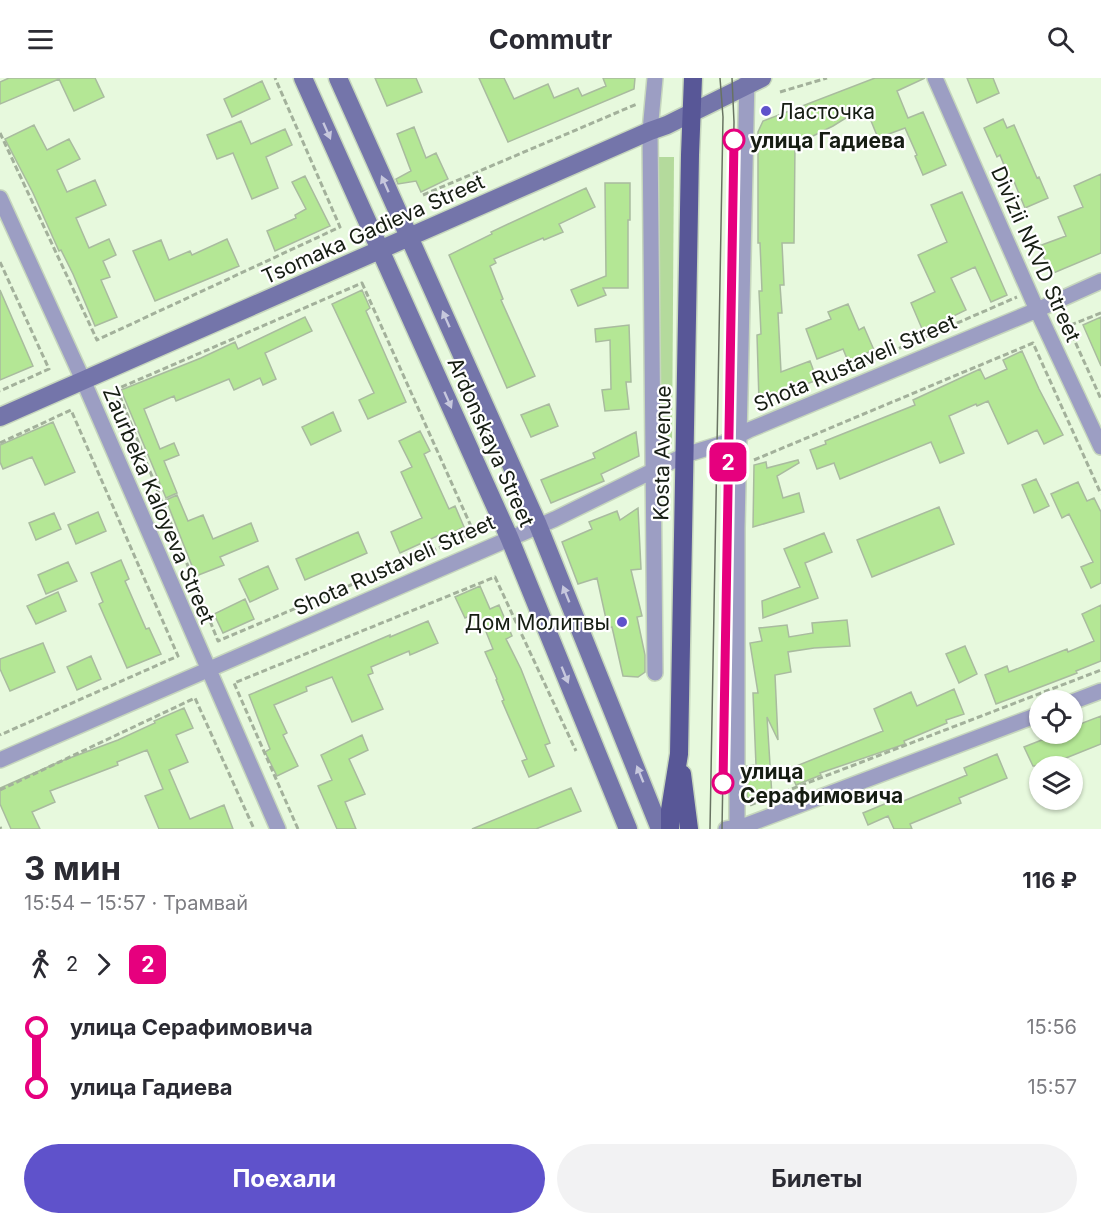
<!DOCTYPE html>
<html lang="ru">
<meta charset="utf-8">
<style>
:root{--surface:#fff;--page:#f2f2f3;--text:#2b2b33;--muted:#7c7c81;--accent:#5f52cb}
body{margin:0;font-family:Inter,sans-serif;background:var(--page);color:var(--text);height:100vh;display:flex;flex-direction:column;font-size:22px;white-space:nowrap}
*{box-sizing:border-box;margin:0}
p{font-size:20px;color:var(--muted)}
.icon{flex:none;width:33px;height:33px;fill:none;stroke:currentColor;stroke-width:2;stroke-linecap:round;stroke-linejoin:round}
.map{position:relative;height:751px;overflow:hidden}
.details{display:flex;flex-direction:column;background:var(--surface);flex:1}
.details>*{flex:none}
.badge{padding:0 12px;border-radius:9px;font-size:21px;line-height:39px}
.buttons{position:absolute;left:1029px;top:612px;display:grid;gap:12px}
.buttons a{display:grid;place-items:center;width:54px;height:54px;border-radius:50%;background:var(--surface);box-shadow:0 2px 4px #0004;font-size:30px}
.map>.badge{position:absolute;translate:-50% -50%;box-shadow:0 0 0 3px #fff}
.legs{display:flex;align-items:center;gap:9px;height:66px;padding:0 24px;font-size:20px}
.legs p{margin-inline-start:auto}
.headline{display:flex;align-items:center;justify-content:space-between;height:102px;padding:0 24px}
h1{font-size:33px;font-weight:700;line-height:45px}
.action{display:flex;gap:12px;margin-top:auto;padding:12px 24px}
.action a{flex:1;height:69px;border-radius:36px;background:var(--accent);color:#fff;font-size:24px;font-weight:700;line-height:69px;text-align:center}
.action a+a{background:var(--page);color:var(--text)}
ul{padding:0 24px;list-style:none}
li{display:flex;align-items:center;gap:21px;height:60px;font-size:22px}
li i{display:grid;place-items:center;width:9px;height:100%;margin:0 8px;background:currentColor}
li i::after{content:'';width:15px;height:15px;margin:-8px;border:4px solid;border-radius:50%;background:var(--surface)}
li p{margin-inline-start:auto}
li:first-child i{background:linear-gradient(#0000 50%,currentColor 0)}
li:last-child i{background:linear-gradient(currentColor 50%,#0000 0)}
header{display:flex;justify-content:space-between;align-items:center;height:78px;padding:0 24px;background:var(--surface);font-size:27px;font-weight:700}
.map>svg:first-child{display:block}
.green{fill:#b4da9c}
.building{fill:#b4e795;stroke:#a9bb9f;stroke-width:1.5}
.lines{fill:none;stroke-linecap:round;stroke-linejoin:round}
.street-casing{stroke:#c6d6bd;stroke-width:18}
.secondary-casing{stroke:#c6d6bd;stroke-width:21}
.primary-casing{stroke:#c6d6bd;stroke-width:21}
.path{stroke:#a3b19b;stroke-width:3;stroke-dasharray:6 3;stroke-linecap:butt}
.street{stroke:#9c9ec3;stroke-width:15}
.secondary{stroke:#7475aa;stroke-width:18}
.primary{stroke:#585797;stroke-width:18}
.tram{stroke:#687362;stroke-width:1.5}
.oneway{fill:#c7c8dd}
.line-1-casing{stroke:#fff;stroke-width:14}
.line-1{stroke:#e6007e;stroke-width:9}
.poi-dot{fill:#5f52cb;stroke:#fff;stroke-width:2}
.stop-1-dot{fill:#fff;stroke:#e6007e;stroke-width:3}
.labels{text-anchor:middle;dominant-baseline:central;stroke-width:4.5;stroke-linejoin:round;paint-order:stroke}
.poi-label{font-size:21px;fill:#161d13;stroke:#fff;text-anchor:start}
.stop-label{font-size:21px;font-weight:bold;fill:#161d13;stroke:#fff;text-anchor:start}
.street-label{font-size:21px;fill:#161d13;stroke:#fff}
</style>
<header><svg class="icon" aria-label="menu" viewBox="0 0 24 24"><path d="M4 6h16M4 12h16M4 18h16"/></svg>Commutr<svg class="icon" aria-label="search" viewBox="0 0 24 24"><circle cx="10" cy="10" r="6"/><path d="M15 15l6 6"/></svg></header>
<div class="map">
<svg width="1101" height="751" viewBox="0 0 1101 751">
<rect width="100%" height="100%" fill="#e7f9dd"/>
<!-- green -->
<path class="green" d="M657 79H674L672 368H656Z"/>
<!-- building -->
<path class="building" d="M9 0H95L104 19 74 33 59 1 0 26V4Z
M375 0H416L422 14 387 28Z
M479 0H504L514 21 548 6 554 20 578 10 582 18 606 8 603 0H635L634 11 508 64Z
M875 0H925L897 13 908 40 923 34 946 87 923 97 915 78 917 77 905 50 878 60 865 28 833 48 795 67 794 165H782L784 207H780L782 235H778L781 294 810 283 817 302 759 324 757 257 761 256 759 213H762L760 165H758V54L763 43Z
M967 0H993L999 15 977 25Z
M262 3 270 21 232 39 224 21Z
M1003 41 1007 50 1014 47 1037 100 1039 99 1048 120 1025 130 1013 101 1010 102 1000 77 997 79 984 50Z
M241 43 251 66 285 51 292 67 266 79 278 110 252 121 233 75 217 81 207 57Z
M34 47 47 72 69 61 80 81 57 92 67 114 95 102 106 127 76 140 89 170 109 161 116 177 103 183 110 199 101 202 117 239 95 248 73 196 61 172 59 173 33 115 5 61Z
M414 49 426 80 436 75 448 101 421 114 416 103 398 106 396 101 411 93 397 56Z
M1101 96V175L1051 196 1039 168 1066 158 1058 139 1083 129 1074 108Z
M305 98 330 148 275 173 267 153 296 140 295 137 306 131 292 104Z
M605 105H630V142H628V210H603L606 217 578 228 571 212 606 198Z
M586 110 595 129 559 146 563 154 544 162 543 160 494 181 496 185 490 188 503 221 501 222 535 298 507 310 449 177 492 156 491 154Z
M962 114 1007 217 991 224 975 189 951 200 966 232 923 253 911 225 935 214 918 177 947 164 931 127Z
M227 161 239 188 155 223 133 173 161 162 169 182 190 173 192 177Z
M0 212 33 288 0 302Z
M362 212 370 230 366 233 406 324 368 341 359 322 374 315 332 226Z
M848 226 859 252 864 249 874 272 848 283 843 271 817 281 806 251 831 241 828 234Z
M305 239 312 253 265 275 276 301 263 307 260 300 234 312 229 301 176 323 174 318 144 331 160 371 174 365 179 377 164 383 177 415 166 420 121 312 201 280 235 264 238 271Z
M1101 239V288L1083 247Z
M629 247 631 304H626L629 331 605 333 602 312 611 311 610 262 596 264 595 251Z
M1022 273 1039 311 1063 357 1044 366 1037 352 1008 366 988 323 977 328 976 326 949 338 964 375 940 385 931 364 840 401 834 385 817 391 810 372 826 366 825 363 915 327 913 322 980 291 985 301 1007 291 1003 282Z
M549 326 558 348 531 359 521 337Z
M333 334 341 353 311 367 302 349Z
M53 344 75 394 45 407 32 379 3 391 0 384V367Z
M420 353 430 373 424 376 449 431 455 428 464 449 448 457 446 454 400 475 391 454 422 440 401 394 412 389 399 363Z
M636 354 639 378 601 396 604 403 551 425 541 402 595 380 593 375Z
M798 382 799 385 777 398 783 420 799 415 804 434 753 449 754 387 766 384 767 390Z
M1036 401 1049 428 1034 435 1022 407Z
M1078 404 1087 423 1094 420 1101 434V505L1091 510 1081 489 1093 484 1069 436 1062 440 1051 416Z
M177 417 188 443 203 437 213 461 251 445 258 463 220 479 224 487 196 498 166 422Z
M939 429 954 466 872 499 857 462Z
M638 430 641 491 631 492 642 538 637 539 645 577V594L638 599 623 598 612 549 608 550 597 500 578 506 562 464 592 451 589 444 617 433 620 442Z
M98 434 106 453 76 466 68 447Z
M54 435 61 451 36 462 29 445Z
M358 454 367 475 305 502 296 481Z
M824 455 832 474 805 485 818 520 763 540 762 523 800 509 784 471Z
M121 482 129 501 125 503 146 551 149 550 161 576 127 590 99 526 103 524 91 495Z
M68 484 77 503 46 516 38 497Z
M268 488 278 511 250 524 239 501Z
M480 508 490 531 499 527 512 558 506 561 521 591 550 665 545 667 554 688 529 699 522 683 527 681 502 623 504 622 496 602 497 601 485 574 493 571 478 534 465 540 455 519Z
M58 514 66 533 36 546 27 528Z
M245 521 254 541 223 555 214 536Z
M1101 527V583L1076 593 1077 595 996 626 985 597 1007 588 1009 594 1067 571 1068 574 1094 563 1082 536Z
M847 542 850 568 814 570 788 574 791 594 775 597 778 662 767 639 772 718 747 720V688L756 687 753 615H758L750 565 762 563 759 550 787 547 789 559 813 555 812 545Z
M428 543 438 565 410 577 409 573 371 589 373 595 368 597 383 631 352 644 332 599 306 609 307 613 274 627 287 655 283 657 298 688 277 698 265 674 270 671 249 617 390 557V559Z
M43 565 55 594 10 613 0 591V581Z
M965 568 977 596 959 605 946 576Z
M91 578 101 601 77 612 67 589Z
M954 611 964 636 946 642 947 645 904 663 905 666 820 695 821 697 796 707 789 691 883 653 874 631 911 614 917 628Z
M184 630 193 650 176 657 188 684 169 692 190 741 224 727 233 751H159L145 718 163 711 147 672 117 684 118 687 50 713 55 724 32 734 40 751H11L0 726V710L59 684 118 662 155 645 154 643Z
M1101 638V666L1056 684 1058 688H1033L1024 669 1057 656H1072V649Z
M362 657 368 672 349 681 365 716 345 724 356 751H337L318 708 332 702 321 677Z
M997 676 1007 700 959 720 961 725 910 746 912 751H894L888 738 868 747 863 735 899 720 901 724 967 697 964 690Z
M571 710 581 733 536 751H472Z"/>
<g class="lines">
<defs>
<path id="street" d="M655 0 650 53 655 595
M935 0 1037 232 1101 369
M0 120 83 302 278 751
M1072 624 1101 613
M0 682 555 441 685 377 724 365 749 352 1037 232 1101 203
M726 751 744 748 1040 636
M737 751V450L747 0"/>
<path id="secondary" d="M303 0 509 459 628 751
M338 0 538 447 660 751
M0 339 650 53 667 47 762 0"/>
<path id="primary" d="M682 696 689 751
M670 751V732L679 676 690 77 693 0"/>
</defs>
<!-- street casing -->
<use href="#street" class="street-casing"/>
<!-- secondary casing -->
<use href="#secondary" class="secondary-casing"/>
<!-- primary casing -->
<use href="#primary" class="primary-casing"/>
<!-- path -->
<path class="path" d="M780 14 827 0
M0 55 97 262 340 149 275 0
M423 117 637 26
M0 184 49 291 0 313
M362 205 474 455 218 563 117 311Z
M1101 235 1068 248 1101 321
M833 299 1017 219
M0 365 71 332 178 578 0 657
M754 382 1033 265 1101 416
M0 712 195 620 254 751
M750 727 1101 592
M0 749 1 751
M298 751 234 605 495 499 576 673"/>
<!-- street -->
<use href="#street" class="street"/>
<!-- secondary -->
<use href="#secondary" class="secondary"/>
<!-- primary -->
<use href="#primary" class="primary"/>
<!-- tram -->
<path class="tram" d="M710 751 723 39 720 0
M722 751 734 44 732 0"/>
</g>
<!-- one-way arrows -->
<defs><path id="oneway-solid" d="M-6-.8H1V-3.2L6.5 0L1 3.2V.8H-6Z" transform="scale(1.5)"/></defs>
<g class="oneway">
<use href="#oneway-solid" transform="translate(327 53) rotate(66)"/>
<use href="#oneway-solid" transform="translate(385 106) rotate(-114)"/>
<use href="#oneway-solid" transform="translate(446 241) rotate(-114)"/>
<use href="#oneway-solid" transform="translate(448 322) rotate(66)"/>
<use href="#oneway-solid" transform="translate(566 516) rotate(-112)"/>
<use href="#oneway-solid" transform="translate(565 597) rotate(68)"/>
<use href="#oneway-solid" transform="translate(640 696) rotate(-112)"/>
</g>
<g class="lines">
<defs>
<path id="line-1" d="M723 705 734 62"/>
</defs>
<!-- line-1 casing -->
<use href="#line-1" class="line-1-casing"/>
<!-- line-1 -->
<use href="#line-1" class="line-1"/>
</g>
<!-- markers -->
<g class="poi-dot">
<circle cx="766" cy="33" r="6"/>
<circle cx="622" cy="544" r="6"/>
</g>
<g class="stop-1-dot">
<circle cx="734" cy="62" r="10"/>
<circle cx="723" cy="705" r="10"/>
</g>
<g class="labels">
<!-- poi labels -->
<g class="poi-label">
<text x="778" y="33">Ласточка</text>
<text x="610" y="544" text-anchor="end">Дом Молитвы</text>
</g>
<!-- stop labels -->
<g class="stop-label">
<text x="750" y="62">улица Гадиева</text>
<text x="740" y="693">улица<tspan x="740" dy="24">Серафимовича</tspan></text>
</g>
<!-- street labels -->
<g class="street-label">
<text transform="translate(373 151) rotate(-24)">Tsomaka Gadieva Street</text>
<text transform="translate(1036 176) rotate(66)">Divizii NKVD Street</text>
<text transform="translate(855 285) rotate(-23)">Shota Rustaveli Street</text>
<text transform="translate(491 364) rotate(66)">Ardonskaya Street</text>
<text transform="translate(662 375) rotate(-89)">Kosta Avenue</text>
<text transform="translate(159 427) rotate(67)">Zaurbeka Kaloyeva Street</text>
<text transform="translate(394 487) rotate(-24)">Shota Rustaveli Street</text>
</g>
</g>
</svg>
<div class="buttons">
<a><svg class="icon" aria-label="locate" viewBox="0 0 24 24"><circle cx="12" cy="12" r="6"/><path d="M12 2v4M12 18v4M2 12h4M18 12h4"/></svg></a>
<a><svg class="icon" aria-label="layers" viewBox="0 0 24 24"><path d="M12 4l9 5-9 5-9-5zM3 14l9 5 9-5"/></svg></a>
</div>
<b class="badge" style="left:728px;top:384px;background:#e6007e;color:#fff">2</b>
</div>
<section class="details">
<div class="headline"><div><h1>3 мин</h1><p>15:54 – 15:57 · Трамвай</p></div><b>116 ₽</b></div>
<div class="legs"><svg class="icon" aria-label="walk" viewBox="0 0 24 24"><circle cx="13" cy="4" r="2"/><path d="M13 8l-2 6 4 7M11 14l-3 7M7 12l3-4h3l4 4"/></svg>2<svg class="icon" aria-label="forward" viewBox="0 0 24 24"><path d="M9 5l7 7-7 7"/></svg><b class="badge" style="background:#e6007e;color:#fff">2</b></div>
<ul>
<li><i style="color:#e6007e"></i><b>улица Серафимовича</b><p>15:56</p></li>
<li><i style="color:#e6007e"></i><b>улица Гадиева</b><p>15:57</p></li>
</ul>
<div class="action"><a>Поехали</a><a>Билеты</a></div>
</section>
